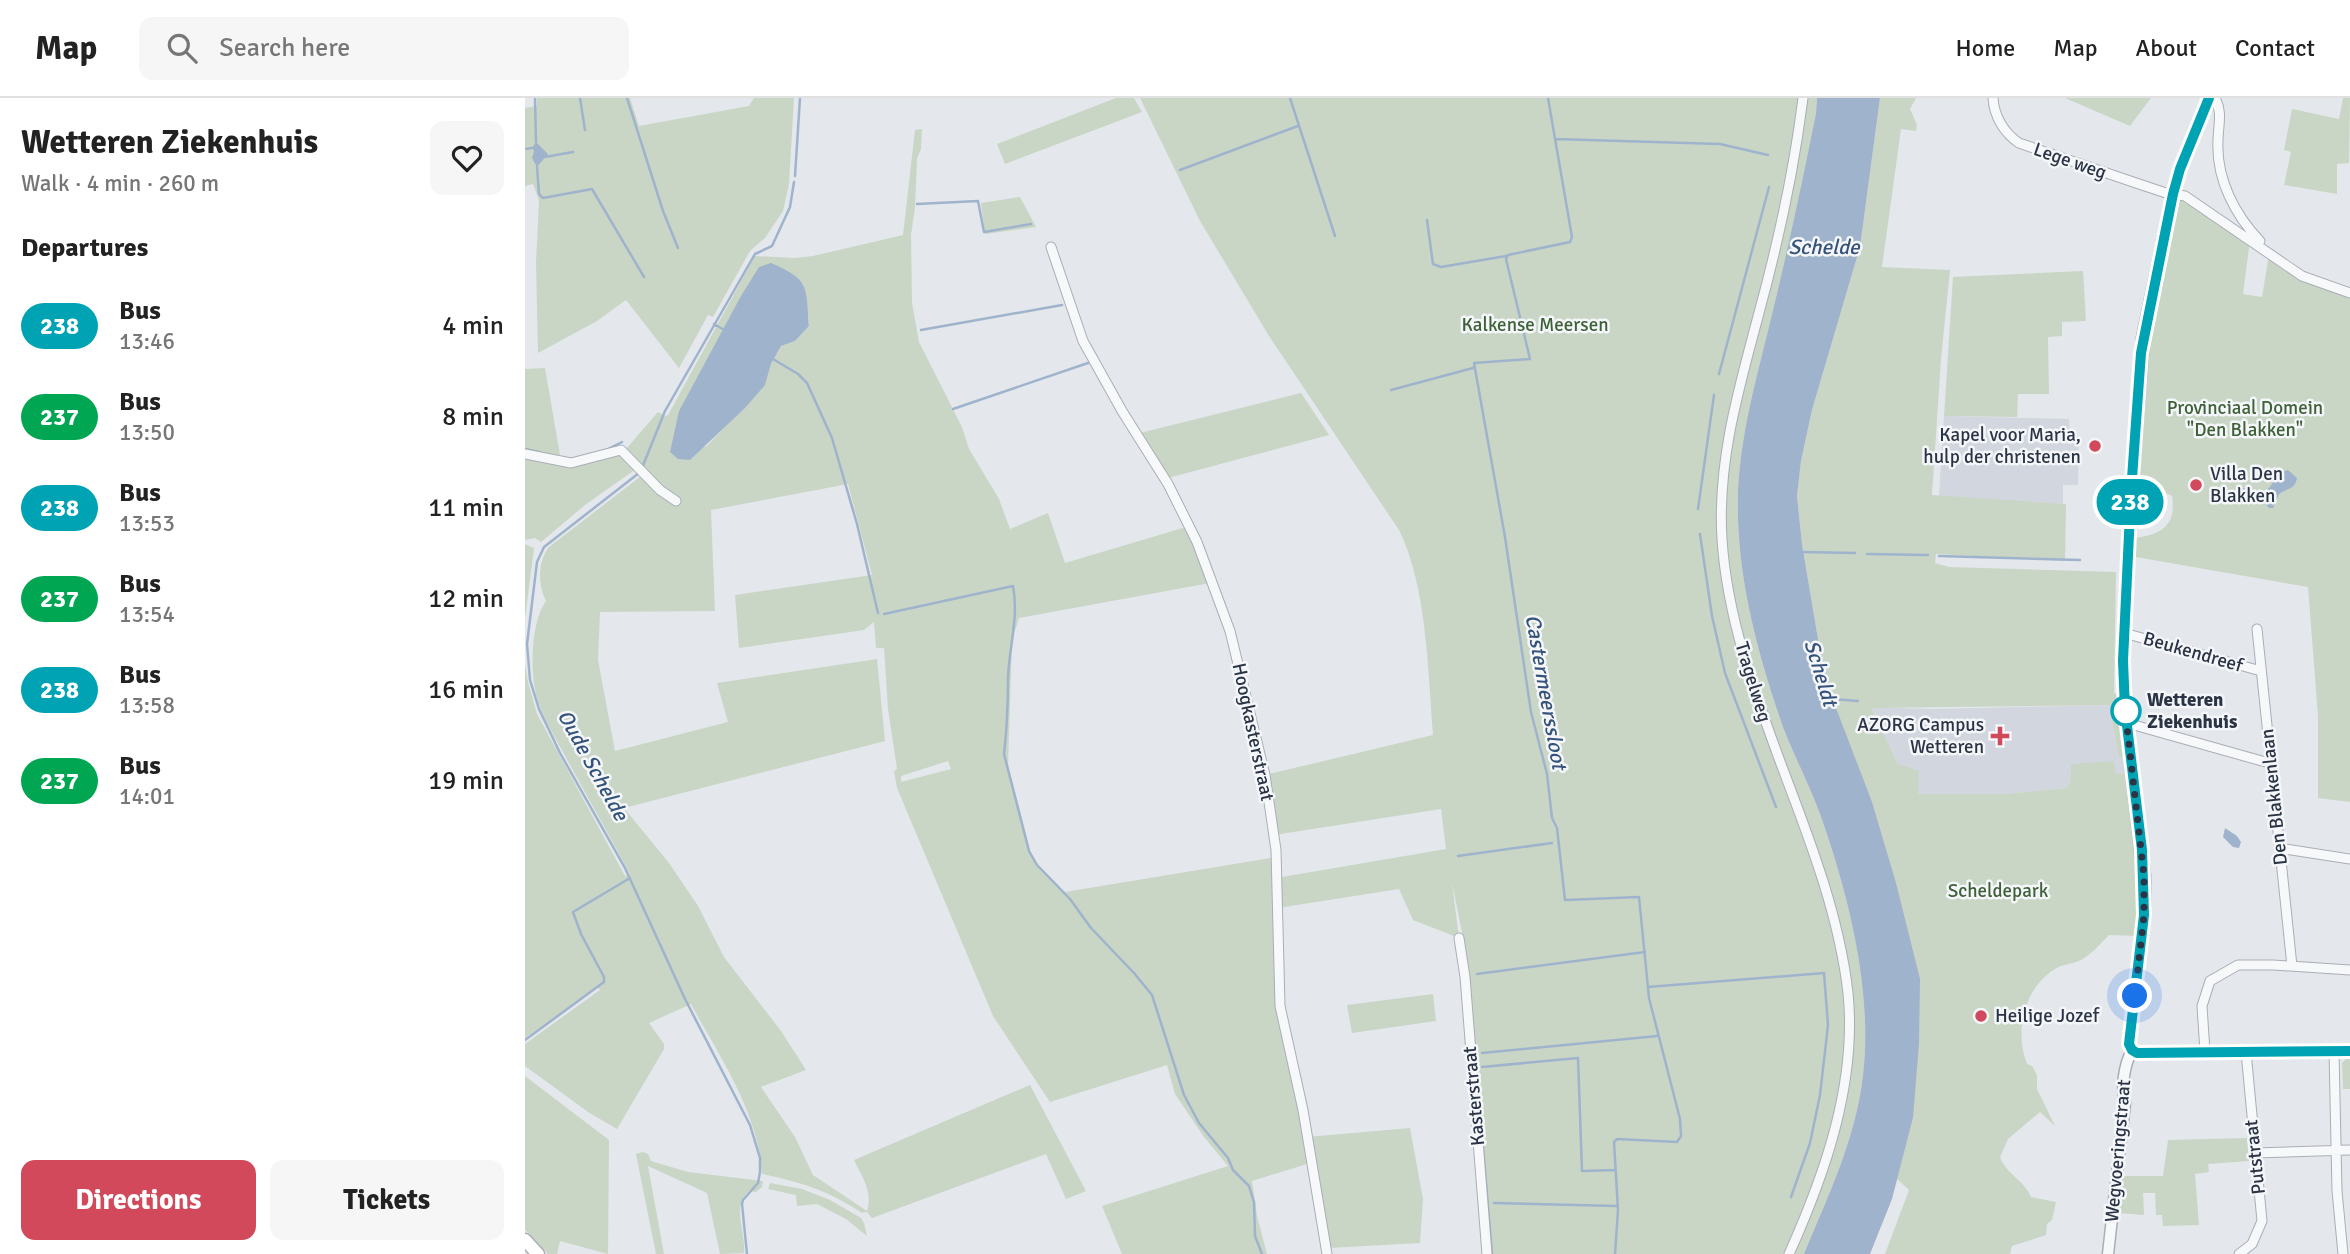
<!DOCTYPE html>
<meta charset="utf-8">
<style>
:root{--surface:#fff;--page:#f6f6f6;--text:#222;--muted:#767676;--line:#e0e0e0;--accent:#d1495b}
body{margin:0;font-family:Signika,sans-serif;background:var(--page);color:var(--text);height:100vh;display:flex;flex-direction:column;font-size:26px;white-space:nowrap}
*{box-sizing:border-box;margin:0}
p{font-size:23px;color:var(--muted)}
.icon{flex:none;width:38px;height:38px;fill:none;stroke:currentColor;stroke-width:2;stroke-linecap:round;stroke-linejoin:round}
.map{position:relative;flex:1;overflow:hidden}
.details{display:flex;flex-direction:column;background:var(--surface);width:525px}
.details>*{flex:none}
.badge{padding:0 14px;border-radius:23px;font-size:24px;line-height:46px}
.you{position:absolute;width:35px;height:35px;margin:-18px;border:5px solid #fff;border-radius:50%;background:#1a73e8;box-shadow:0 0 0 10px #1a73e833}
.map>.badge{position:absolute;translate:-50% -50%;box-shadow:0 0 0 4px #fff}
h2{padding:0 21px;font-size:26px;line-height:63px}
.round{display:grid;place-items:center;flex:none;width:74px;height:74px;border-radius:14px;background:var(--page)}
.headline{display:flex;align-items:center;justify-content:space-between;height:119px;padding:0 21px}
h1{font-size:33px;font-weight:800;line-height:52px}
.cta{display:flex;gap:14px;margin-top:auto;padding:14px 21px}
.cta a{flex:1;height:80px;border-radius:14px;background:var(--accent);color:#fff;font-size:28px;font-weight:800;line-height:80px;text-align:center}
.cta a+a{background:var(--page);color:var(--text)}
ul{padding:0;list-style:none}
li{display:flex;align-items:center;gap:21px;height:91px;padding:0 21px}
li div{flex:1}
li b{display:block;font-size:26px}
li em{font-style:normal}
li .badge{min-width:77px;font-weight:700;text-align:center}
header{display:flex;align-items:center;gap:42px;box-sizing:border-box;height:98px;padding:0 35px;background:var(--surface);border-bottom:2px solid var(--line)}
header strong{font-size:33px}
nav{display:flex;gap:38px;margin-inline-start:auto;font-size:24px}
.search{width:490px;height:63px;background:var(--page);display:flex;align-items:center;gap:18px;box-sizing:border-box;padding:0 24px;border-radius:14px;color:var(--muted);font-size:26px}
main{display:flex;flex:1;min-height:0}
.map>svg:first-child{display:block}
.built{fill:#d2d6de}
.green{fill:#c9d6c5;fill-rule:evenodd}
.water{fill:#9fb4cc}
.lines{fill:none;stroke-linecap:round;stroke-linejoin:round}
.stream{stroke:#9fb4cc;stroke-width:2.5}
.minor-casing{stroke:#a9aeb7;stroke-width:11}
.tertiary-casing{stroke:#a9aeb7;stroke-width:13}
.secondary-casing{stroke:#a9aeb7;stroke-width:15}
.minor{stroke:#f7f8fa;stroke-width:9}
.tertiary{stroke:#f7f8fa;stroke-width:10}
.secondary{stroke:#fff;stroke-width:12}
.line-casing{stroke:#fff;stroke-width:16}
.line{stroke:#00a3b4;stroke-width:10}
.walk{stroke:#2b3445;stroke-width:7;stroke-dasharray:0 12.6}
.poi-dot{fill:#d1495b;stroke:#f4f6f9;stroke-width:2.5}
.stop-dot{fill:#fff;stroke:#00a3b4;stroke-width:3.5}
.labels{text-anchor:middle;dominant-baseline:central;stroke-width:5;stroke-linejoin:round;paint-order:stroke}
.street-label{font-size:19px;fill:#2b3445;stroke:#f4f6f9}
.park-label{font-size:19px;fill:#3f6138;stroke:#f4f6f9}
.poi-label{font-size:19px;fill:#2b3445;stroke:#f4f6f9;text-anchor:end}
.stop-label{font-size:19px;font-weight:bold;fill:#2b3445;stroke:#f4f6f9;text-anchor:start}
.water-label{font-size:21px;font-style:italic;fill:#34527a;stroke:#f4f6f9}
</style>
<header>
<strong>Map</strong>
<div class="search"><svg class="icon" aria-label="search" viewBox="0 0 24 24"><circle cx="10" cy="10" r="6"/><path d="M15 15l6 6"/></svg>Search here</div>
<nav><a>Home</a><a>Map</a><a>About</a><a>Contact</a></nav>
</header>
<main>
<section class="details">
<div class="headline"><div><h1>Wetteren Ziekenhuis</h1><p>Walk · 4 min · 260 m</p></div><a class="round"><svg class="icon" aria-label="heart" viewBox="0 0 24 24"><path d="M12 20l-8-8c-3-5 5-10 8-4 3-6 11-1 8 4z"/></svg></a></div>
<h2>Departures</h2>
<ul>
<li><span class="badge" style="background:#00a3b4;color:#fff">238</span><div><b>Bus</b><p>13:46</p></div><em>4 min</em></li>
<li><span class="badge" style="background:#00a651;color:#fff">237</span><div><b>Bus</b><p>13:50</p></div><em>8 min</em></li>
<li><span class="badge" style="background:#00a3b4;color:#fff">238</span><div><b>Bus</b><p>13:53</p></div><em>11 min</em></li>
<li><span class="badge" style="background:#00a651;color:#fff">237</span><div><b>Bus</b><p>13:54</p></div><em>12 min</em></li>
<li><span class="badge" style="background:#00a3b4;color:#fff">238</span><div><b>Bus</b><p>13:58</p></div><em>16 min</em></li>
<li><span class="badge" style="background:#00a651;color:#fff">237</span><div><b>Bus</b><p>14:01</p></div><em>19 min</em></li>
</ul>
<div class="cta"><a>Directions</a><a>Tickets</a></div>
</section>
<div class="map">
<svg width="1825" height="1156" viewBox="0 0 1825 1156">
<rect width="100%" height="100%" fill="#e4e7ec"/>
<!-- built -->
<path class="built" d="M1419 318 1544 321 1545 338H1554L1553 387H1538V406L1414 398Z
M1594 607 1595 614H1585L1594 659H1600L1602 675 1591 676 1589 664 1546 667 1545 685 1541 690 1480 696H1393L1373 666 1347 609 1406 611Z"/>
<!-- green -->
<path class="green" d="M12 0H105L114 28 224 8 229 0H269L264 86 258 113 240 140 225 153 188 219 183 217 154 270 101 202 72 223 13 255 11 165 14 102 8 86 0 88V10L12 8Z
M591 0H609L617 14 480 66 472 46Z
M615 0H1292L1291 15C1278 81 1264 146 1248 212 1232 280 1210 350 1213 421 1215 491 1235 563 1258 629 1269 658 1284 686 1295 716 1323 795 1348 892 1338 977 1331 1040 1303 1098 1279 1156H967L952 968 938 839 927 785 934 840 888 822 874 791 753 810 754 892 782 1039 885 1030 898 1101 895 1145 804 1150 782 1044V1066L727 1083 732 1118 742 1156H597L577 1108 703 1068 679 1039 650 996 642 967 525 1004 468 918 372 690 369 673 372 671 363 611 359 550H351L349 524 339 532 214 550 210 497 347 477 323 386 186 412 190 513 75 514 73 562 90 653 203 624 192 585 352 561 360 643 99 710 144 765 173 808 199 859 256 933 281 972 236 989 270 1039 288 1077 342 1113C348 1093 337 1079 329 1062L505 987 561 1093 541 1101 521 1056 347 1120 342 1114 337 1115C304 1093 276 1084 237 1076 234 1015 194 958 166 906L124 925 139 946V951L92 1031 63 1014 0 968V946L75 892 73 889 0 940V566L3 584 12 616 100 778 105 776C83 735 60 695 38 654 28 636 16 616 11 596 5 572 6 524 21 503 13 487 12 465 24 449L120 375 101 351 133 314 140 318 143 317 230 158 270 160 288 158 378 137 390 32 397 31 396 51 392 60 390 109 386 137 387 205 394 244 437 329 444 351 474 401 485 431 523 415 540 465 661 429 685 485 494 520 487 542 483 667 506 756 513 768 540 794 751 759V780L921 751 916 711 749 737 740 677 908 637C903 575 902 488 874 432L744 238 675 123ZM283 216 284 228 270 243 256 248 246 266 240 286 182 348 145 354 150 338ZM423 663 426 671 376 684V678Z
M1355 0H1391L1385 11 1392 27 1391 33 1376 31 1357 169 1425 172 1416 261 1407 397 1541 406 1540 463 1411 456 1410 465 1424 469 1591 474 1589 595 1594 597V607L1347 610 1373 666 1394 673 1393 696H1480L1541 690 1545 685 1546 666 1589 663 1591 676 1602 675 1611 730 1614 838 1584 837C1576 845 1566 857 1556 862 1548 866 1538 866 1530 871 1499 890 1489 933 1502 966L1507 968 1512 977V991L1530 1028 1515 1014 1483 1041 1475 1059C1481 1076 1499 1082 1506 1099L1531 1104 1527 1122 1522 1126 1521 1137 1487 1148 1485 1156H1360L1384 1092 1372 1081 1388 1020 1311 610 1294 547 1277 446 1272 398 1276 363 1287 312 1335 149Z
M1540 0H1626L1605 28Z
M1818 0H1825L1824 65 1812 66V96L1759 87 1766 54 1759 52 1767 11 1814 21Z
M495 99 511 129 460 136 456 105Z
M1652 99 1725 142 1718 196 1737 199 1744 157 1825 199V704L1793 700V618L1783 489 1605 458 1610 440C1635 437 1652 428 1647 398L1639 394 1609 392 1619 270Z
M1558 173 1561 223 1537 224V238L1523 239 1524 296H1493L1492 319 1419 318 1428 179Z
M20 270 35 357 31 361 0 353V271Z
M776 295 804 337 643 380 615 335Z
M94 355 111 371 60 407 16 444 10 440 0 442V358L34 366Z
M0 446 9 450 0 521Z
M1585 614H1595L1600 659H1594Z
M908 896 911 923 827 935 822 907Z
M1823 959H1825V991H1818L1817 965Z
M0 978 84 1042 83 1156 35 1143 32 1156H23L0 1132Z
M1722 1040 1724 1063 1683 1066 1684 1074 1670 1076 1674 1127 1638 1128 1637 1117H1631L1630 1095H1618L1619 1117 1594 1115 1596 1078H1638L1643 1042Z
M118 1054 123 1056 126 1063 163 1074 238 1083 237 1089 231 1094 224 1093C206 1108 221 1133 219 1155L195 1156 182 1095 123 1068 139 1156H131L111 1056Z
M245 1085 277 1091 305 1102 336 1120 339 1125 342 1138 321 1121 292 1106 272 1108 271 1097 243 1091Z"/>
<!-- water -->
<path class="water" d="M1292 0H1355L1335 149 1287 312 1276 363 1272 398 1277 446 1294 547 1311 610 1347 704 1371 785 1395 881 1394 946 1388 1020 1367 1101 1345 1156H1279C1303 1098 1331 1040 1338 977 1348 892 1323 795 1295 716 1284 686 1269 658 1258 629 1235 563 1215 491 1213 421 1210 350 1232 280 1248 212 1264 146 1278 81 1291 15Z
M11 44 23 56 12 69 7 60 9 53 7 50Z
M246 165C285 182 281 188 284 228L270 243 256 248 246 266 240 287 220 310 165 362 153 361 145 354 154 313 216 198 234 169Z
M1763 372 1772 380C1770 392 1762 390 1754 396L1748 410H1744L1737 402 1711 405 1707 402 1709 396 1716 390 1722 391 1728 398C1750 395 1746 376 1763 372Z
M1700 730 1712 738 1716 744 1714 750 1708 749 1698 739Z"/>
<g class="lines">
<!-- stream -->
<path class="stream" d="M10 0 11 44
M55 0 60 32
M102 0 138 113 153 150
M765 0 810 138
M1023 0 1047 139 1045 144 983 157 981 161 1005 261 949 265 980 439 1006 614 1022 676 1027 720 1032 730 1040 802 1114 799 1124 900 1155 1021 1156 1038 1152 1044 1092 1041 1089 1044 1093 1112 1090 1156
M1030 41 1195 46 1243 57
M0 51 7 50
M20 59 48 54
M12 69 14 96 18 100 67 91 119 179
M655 72 773 28
M270 78 275 0
M392 106 453 103 459 134 506 126
M902 122 908 166 916 169 981 158
M189 226 201 233
M396 232 537 207
M248 261 273 276 282 285 307 340 332 426 353 515
M1194 276 1244 89
M866 292 948 270
M428 311 563 265
M0 351 14 354
M81 352 97 344
M117 370 140 313 230 156 247 148 265 109 269 84
M114 375 19 449 12 464 2 546 5 582 14 611 35 655 100 770 160 901 225 1027 235 1060V1074L233 1085 218 1102 217 1106 222 1156
M1173 411 1189 297
M1175 436 1187 518 1200 575 1251 709
M1277 454 1330 455
M1342 456 1403 457
M1414 458 1555 462
M359 516 488 488C494 520 484 549 483 580 483 606 482 630 479 656L504 753 512 767 545 801 566 830 609 875 627 897 659 997 674 1025 703 1060 708 1072 724 1088 729 1104 730 1138 737 1156
M1308 601 1333 603
M933 758 1027 745
M952 876 1120 854
M1123 889 1299 875 1303 927 1295 997 1285 1045 1266 1099
M0 942 79 884V879L56 836 48 814 105 780
M941 944 945 993
M957 955 1132 938
M957 969 1053 960 1057 1073 1090 1072
M952 978 967 1156
M969 1105 1092 1108"/>
<defs>
<path id="minor" d="M1468 0C1469 18 1479 35 1494 45L1611 85 1641 95 1660 98 1777 178 1825 195
M1690 0C1698 14 1693 28 1693 43 1691 81 1710 117 1735 143
M526 149 558 243 597 313 643 386 672 444 705 533 740 677 751 752 755 908 778 1012 802 1156
M0 356 46 365 96 352 135 392 151 403
M1732 531 1767 868
M1599 535 1736 573
M1602 625 1744 665
M1754 750 1825 761
M934 840 940 879 962 1156
M1809 953 1812 1093 1818 1156
M1680 954 1677 908 1685 883 1713 867H1748L1825 872
M1730 1055 1825 1052
M1264 1156C1300 1076 1332 985 1323 895 1314 816 1284 740 1256 666 1229 593 1202 519 1197 441 1192 361 1215 287 1235 211 1254 141 1269 72 1278 0
M1714 1156 1727 1146 1737 1123 1721 954"/>
<path id="tertiary" d="M1583 1156 1600 1005C1596 988 1599 968 1607 952"/>
<path id="secondary" d="M1684 0 1655 71 1648 96 1618 240 1606 394 1598 563 1600 611 1619 778V817L1604 946 1607 952 1612 955 1825 953
M0 1142 13 1156"/>
</defs>
<!-- minor casing -->
<use href="#minor" class="minor-casing"/>
<!-- tertiary casing -->
<use href="#tertiary" class="tertiary-casing"/>
<!-- secondary casing -->
<use href="#secondary" class="secondary-casing"/>
<!-- minor -->
<use href="#minor" class="minor"/>
<!-- tertiary -->
<use href="#tertiary" class="tertiary"/>
<!-- secondary -->
<use href="#secondary" class="secondary"/>
</g>
<g class="lines">
<defs>
<path id="line" d="M1684 0 1655 71 1648 96 1616 255 1606 394 1598 563 1600 611 1617 752 1619 817 1604 946 1607 952 1612 955 1825 953"/>
</defs>
<!-- line casing -->
<use href="#line" class="line-casing"/>
<!-- line -->
<use href="#line" class="line"/>
<!-- walk -->
<path class="walk" d="M1601 613 1600 611 1619 778V817L1610 898"/>
</g>
<!-- markers -->
<g class="poi-dot">
<circle cx="1570" cy="348" r="7"/>
<circle cx="1671" cy="387" r="7"/>
<path d="M1471.5 627.5h7v7h7v7h-7v7h-7v-7h-7v-7h7z"/>
<circle cx="1456" cy="918" r="7"/>
</g>
<circle class="stop-dot" cx="1601" cy="613" r="14"/>
<g class="labels">
<!-- street labels -->
<g class="street-label">
<text transform="translate(1545 63) rotate(19)">Lege weg</text>
<text transform="translate(1668 554) rotate(16)">Beukendreef</text>
<text transform="translate(1228 584) rotate(73)">Tragelweg</text>
<text transform="translate(728 634) rotate(78)">Hoogkasterstraat</text>
<text transform="translate(1749 699) rotate(-96)">Den Blakkenlaan</text>
<text transform="translate(949 998) rotate(-95)">Kasterstraat</text>
<text transform="translate(1593 1053) rotate(-85)">Wegvoeringstraat</text>
<text transform="translate(1730 1059) rotate(-96)">Putstraat</text>
</g>
<!-- park labels -->
<g class="park-label">
<text x="1010" y="227">Kalkense Meersen</text>
<text x="1720" y="310">Provinciaal Domein<tspan x="1720" dy="22">"Den Blakken"</tspan></text>
<text x="1473" y="793">Scheldepark</text>
</g>
<!-- poi labels -->
<g class="poi-label">
<text x="1556" y="337">Kapel voor Maria,<tspan x="1556" dy="22">hulp der christenen</tspan></text>
<text x="1685" y="376" text-anchor="start">Villa Den<tspan x="1685" dy="22">Blakken</tspan></text>
<text x="1459" y="627">AZORG Campus<tspan x="1459" dy="22">Wetteren</tspan></text>
<text x="1470" y="918" text-anchor="start">Heilige Jozef</text>
</g>
<!-- stop labels -->
<g class="stop-label">
<text x="1622" y="602">Wetteren<tspan x="1622" dy="22">Ziekenhuis</tspan></text>
</g>
<!-- water labels -->
<g class="water-label">
<text x="1299" y="149">Schelde</text>
<text transform="translate(1296 575) rotate(73)">Scheldt</text>
<text transform="translate(1021 594) rotate(80)">Castermeerssloot</text>
<text transform="translate(68 667) rotate(61)">Oude Schelde</text>
</g>
</g>
</svg>
<div class="you" style="left:1610px;top:898px"></div>
<b class="badge" style="left:1605px;top:404px;background:#00a3b4;color:#fff">238</b>
</div>
</main>
